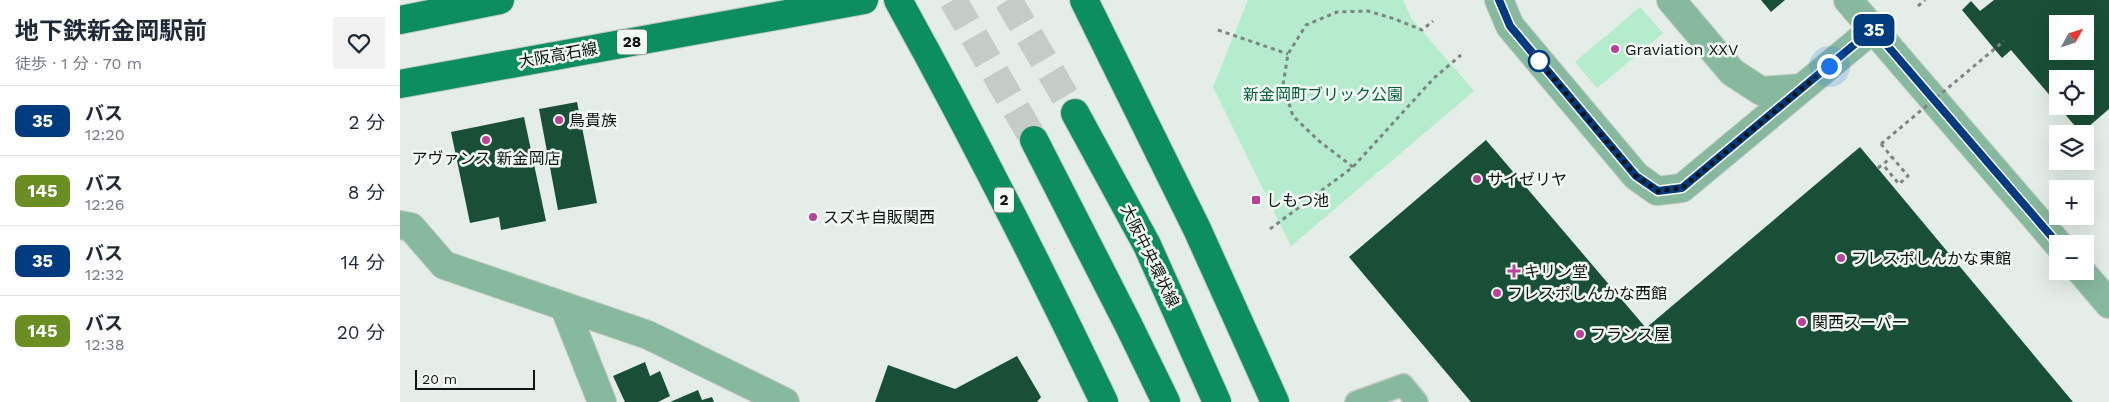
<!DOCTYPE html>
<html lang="ja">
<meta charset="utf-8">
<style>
:root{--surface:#fff;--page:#f2f2f3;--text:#1f2937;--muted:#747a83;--line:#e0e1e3}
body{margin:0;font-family:"Work Sans","Noto Sans JP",sans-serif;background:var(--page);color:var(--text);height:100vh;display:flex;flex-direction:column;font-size:19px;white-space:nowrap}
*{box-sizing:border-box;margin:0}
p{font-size:16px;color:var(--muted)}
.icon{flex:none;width:28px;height:28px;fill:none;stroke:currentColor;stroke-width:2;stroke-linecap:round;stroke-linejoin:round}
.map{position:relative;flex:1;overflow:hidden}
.sheet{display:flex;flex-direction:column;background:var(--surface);width:400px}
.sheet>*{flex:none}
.badge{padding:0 10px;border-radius:8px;font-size:18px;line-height:32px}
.needle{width:32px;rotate:50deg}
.controls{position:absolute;left:1649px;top:15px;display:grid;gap:10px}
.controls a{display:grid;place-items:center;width:45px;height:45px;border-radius:0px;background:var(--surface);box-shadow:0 5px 20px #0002;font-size:25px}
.scale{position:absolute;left:15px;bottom:12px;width:120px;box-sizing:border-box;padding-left:5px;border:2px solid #101311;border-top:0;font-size:14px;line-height:18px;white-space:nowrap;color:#101311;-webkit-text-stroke:4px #f1faf5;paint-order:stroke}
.you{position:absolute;width:25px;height:25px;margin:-12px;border:4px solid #fff;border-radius:50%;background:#1a73e8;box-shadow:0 0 0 8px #1a73e833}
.map>.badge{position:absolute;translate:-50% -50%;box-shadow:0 0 0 2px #fff}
.round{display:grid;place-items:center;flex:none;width:52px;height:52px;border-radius:0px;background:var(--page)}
.overview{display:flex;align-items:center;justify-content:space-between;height:85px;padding:0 15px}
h1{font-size:24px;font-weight:700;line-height:38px}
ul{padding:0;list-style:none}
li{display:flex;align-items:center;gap:15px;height:70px;padding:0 15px;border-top:1px solid var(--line)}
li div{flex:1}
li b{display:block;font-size:19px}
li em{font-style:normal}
li .badge{min-width:55px;font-weight:700;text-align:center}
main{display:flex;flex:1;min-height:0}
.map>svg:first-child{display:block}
.green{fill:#b4eccd}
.building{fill:#1a4f37;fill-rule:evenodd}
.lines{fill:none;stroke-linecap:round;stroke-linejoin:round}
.primary-tunnel{stroke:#c4ccc7;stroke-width:28;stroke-dasharray:28 14;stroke-linecap:butt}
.service-casing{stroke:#c2cac5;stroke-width:24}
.minor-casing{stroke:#c2cac5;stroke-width:30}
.tertiary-casing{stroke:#c2cac5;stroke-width:30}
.primary-casing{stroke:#c2cac5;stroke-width:30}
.path{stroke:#7f8581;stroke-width:3;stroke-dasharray:4 4;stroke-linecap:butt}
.service{stroke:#87b99e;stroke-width:21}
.minor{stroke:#87b99e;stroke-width:28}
.tertiary{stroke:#87b99e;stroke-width:28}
.primary{stroke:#0c8e5e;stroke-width:28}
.path-bridge{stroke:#7f8581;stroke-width:3;stroke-dasharray:4 4;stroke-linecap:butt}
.line-casing{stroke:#fff;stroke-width:11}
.line{stroke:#003b80;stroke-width:8}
.walk{stroke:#101311;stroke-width:5;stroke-dasharray:0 9}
.poi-dot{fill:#b94298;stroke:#f1faf5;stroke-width:2}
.stop-dot{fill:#fff;stroke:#003b80;stroke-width:2.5}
.labels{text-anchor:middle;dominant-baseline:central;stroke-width:5;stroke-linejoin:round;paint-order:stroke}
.shield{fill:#f1faf5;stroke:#545855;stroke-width:1}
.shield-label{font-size:15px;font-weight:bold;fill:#101311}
.poi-label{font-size:16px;fill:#101311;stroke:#f1faf5;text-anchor:start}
.street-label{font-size:16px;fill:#101311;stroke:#f1faf5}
.park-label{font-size:16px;fill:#035e3c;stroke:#f1faf5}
</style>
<main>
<section class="sheet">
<div class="overview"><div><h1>地下鉄新金岡駅前</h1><p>徒歩 · 1 分 · 70 m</p></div><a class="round"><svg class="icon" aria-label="heart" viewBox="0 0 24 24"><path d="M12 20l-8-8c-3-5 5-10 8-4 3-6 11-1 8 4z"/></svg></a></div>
<ul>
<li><span class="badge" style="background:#003b80;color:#fff">35</span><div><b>バス</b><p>12:20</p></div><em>2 分</em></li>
<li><span class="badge" style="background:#6b8e23;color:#fff">145</span><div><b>バス</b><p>12:26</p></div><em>8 分</em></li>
<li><span class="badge" style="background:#003b80;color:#fff">35</span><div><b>バス</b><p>12:32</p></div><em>14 分</em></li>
<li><span class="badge" style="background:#6b8e23;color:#fff">145</span><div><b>バス</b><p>12:38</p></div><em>20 分</em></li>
</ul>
</section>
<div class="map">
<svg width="1709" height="402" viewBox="0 0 1709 402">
<rect width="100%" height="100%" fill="#e4ede7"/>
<!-- green -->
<path class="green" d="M848 0H1003L1011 18 1074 91 891 246 813 87Z
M1240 7 1263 33 1197 88 1175 62Z"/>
<!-- building -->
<path class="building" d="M1361 0H1385L1371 12Z
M1594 0H1709V109L1681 133 1658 106H1685V79H1658V105L1611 50 1602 58 1562 10 1571 1 1580 11ZM1658 24H1685V51H1658Z
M177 102 197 203 158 210 139 109Z
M124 117 146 221 101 230 99 217 70 223 51 132Z
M1086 140 1246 328 1460 147 1673 402H1071L949 257Z
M617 356 641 397 637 402H475L488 365 555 389Z
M245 362 250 376 260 371 270 396 258 402H225L213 376Z
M298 390 302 400 312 397 314 402H270Z"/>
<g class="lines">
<!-- primary-tunnel -->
<path class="primary-tunnel" d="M553 0 634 140
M608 0 675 113"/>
<defs>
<path id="service" d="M956 402 1003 385 1017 402"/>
<path id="minor" d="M1099 0 1110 26 1236 176 1257 191 1282 188 1473 29
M1271 0 1332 72 1361 91 1402 88
M0 225 11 227 44 265 248 335 385 402
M164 306 202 402"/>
<path id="tertiary" d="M1448 0 1658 244
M1681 271 1709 304"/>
<path id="primary" d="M498 0C571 132 639 266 704 402
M684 0 797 229 875 402
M0 20 100 0
M0 84 464 0
M675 113 747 245 817 402
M634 140 728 324 766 402"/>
</defs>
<!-- service casing -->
<use href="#service" class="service-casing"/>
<!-- minor casing -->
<use href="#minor" class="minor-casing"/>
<!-- tertiary casing -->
<use href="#tertiary" class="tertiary-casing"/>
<!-- primary casing -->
<use href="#primary" class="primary-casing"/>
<!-- path -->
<path class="path" d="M1518 6 1525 0
M818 30 888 54
M1481 144 1508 176 1499 184 1484 166
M953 167 919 141 893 116 883 85 888 54 906 25 937 12 968 11 995 19 1022 30 1033 21
M1478 168 1492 157
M870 229 953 167 1034 78 1061 55"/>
<!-- service -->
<use href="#service" class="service"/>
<!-- minor -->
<use href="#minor" class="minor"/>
<!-- tertiary -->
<use href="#tertiary" class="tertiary"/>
<!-- primary -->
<use href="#primary" class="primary"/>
<!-- path-bridge -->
<path class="path-bridge" d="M1481 144 1604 41"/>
</g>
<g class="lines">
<defs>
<path id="line" d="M1099 0 1110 26 1236 176 1258 191 1282 188 1473 29 1658 244"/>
</defs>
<!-- line casing -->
<use href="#line" class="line-casing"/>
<!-- line -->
<use href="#line" class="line"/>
<!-- walk -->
<path class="walk" d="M1139 61 1138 60 1236 176 1258 191 1282 188 1429 66"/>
</g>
<!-- markers -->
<g class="poi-dot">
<circle cx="1215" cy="49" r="5"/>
<circle cx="159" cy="120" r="5"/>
<circle cx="86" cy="140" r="5"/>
<circle cx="1077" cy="179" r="5"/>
<rect x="851" y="195" width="10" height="10" rx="2.5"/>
<circle cx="413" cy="217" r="5"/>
<circle cx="1441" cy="258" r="5"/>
<path d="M1111.5 263.5h5v5h5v5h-5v5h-5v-5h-5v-5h5z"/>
<circle cx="1097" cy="293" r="5"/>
<circle cx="1402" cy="322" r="5"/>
<circle cx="1180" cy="334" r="5"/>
</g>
<circle class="stop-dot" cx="1139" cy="61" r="10"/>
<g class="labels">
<!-- shield labels -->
<g class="shield">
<rect x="217" y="29.5" width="30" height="25" rx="4"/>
<rect x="594" y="187.5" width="20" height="25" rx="4"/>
</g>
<g class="shield-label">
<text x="232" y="42">28</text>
<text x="604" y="200">2</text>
</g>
<!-- poi labels -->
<g class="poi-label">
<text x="1225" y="49">Graviation XXV</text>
<text x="169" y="120">鳥貴族</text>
<text x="86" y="158" text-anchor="middle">アヴァンス 新金岡店</text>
<text x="1087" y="179">サイゼリヤ</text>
<text x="866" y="200">しもつ池</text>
<text x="423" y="217">スズキ自販関西</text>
<text x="1451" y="258">フレスポしんかな東館</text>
<text x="1124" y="271">キリン堂</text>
<text x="1107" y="293">フレスポしんかな西館</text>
<text x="1412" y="322">関西スーパー</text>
<text x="1190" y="334">フランス屋</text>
</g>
<!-- street labels -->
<g class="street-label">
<text transform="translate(158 55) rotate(-10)">大阪高石線</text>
<text transform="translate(750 256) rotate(64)">大阪中央環状線</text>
</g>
<!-- park labels -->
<g class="park-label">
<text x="923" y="94">新金岡町ブリック公園</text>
</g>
</g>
</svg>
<div class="controls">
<a><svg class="needle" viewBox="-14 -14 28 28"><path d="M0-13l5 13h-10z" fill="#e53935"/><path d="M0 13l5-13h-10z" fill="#747a83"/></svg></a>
<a><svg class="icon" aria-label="locate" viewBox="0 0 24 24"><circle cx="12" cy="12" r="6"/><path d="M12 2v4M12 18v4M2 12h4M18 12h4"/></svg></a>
<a><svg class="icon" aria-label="layers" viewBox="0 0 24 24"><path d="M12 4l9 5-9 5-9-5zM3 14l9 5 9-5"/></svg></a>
<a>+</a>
<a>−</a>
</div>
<div class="scale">20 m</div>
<div class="you" style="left:1429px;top:66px"></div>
<b class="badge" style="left:1474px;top:30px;background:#003b80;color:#fff">35</b>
</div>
</main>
